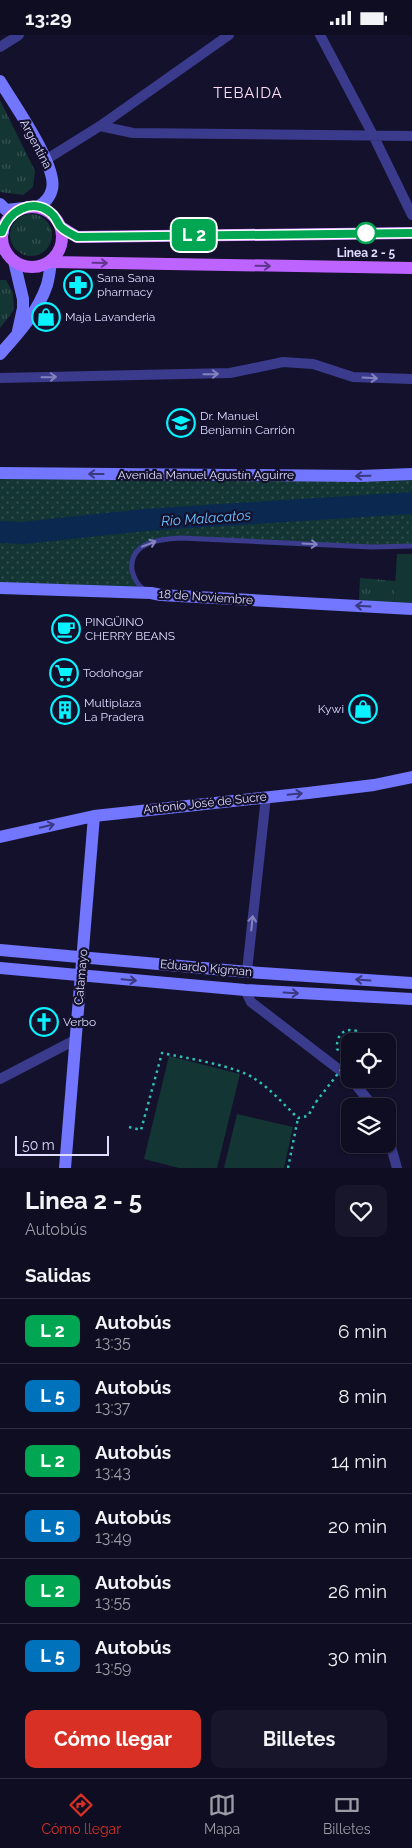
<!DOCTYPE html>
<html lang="es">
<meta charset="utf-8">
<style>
:root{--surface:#0f0d21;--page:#18162a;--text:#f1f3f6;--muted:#9b9ca5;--line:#2f2d3f;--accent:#d93025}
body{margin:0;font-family:Raleway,sans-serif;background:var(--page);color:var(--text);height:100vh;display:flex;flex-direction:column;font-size:19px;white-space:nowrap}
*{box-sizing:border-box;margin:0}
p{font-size:16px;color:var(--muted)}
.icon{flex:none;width:28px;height:28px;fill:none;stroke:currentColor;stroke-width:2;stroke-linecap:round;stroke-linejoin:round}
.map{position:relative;height:1133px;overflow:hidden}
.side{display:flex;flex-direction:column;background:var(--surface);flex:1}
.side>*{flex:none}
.badge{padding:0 10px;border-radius:8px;font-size:18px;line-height:32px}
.controls{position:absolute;left:341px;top:998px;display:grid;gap:10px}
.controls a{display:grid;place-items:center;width:55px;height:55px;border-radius:10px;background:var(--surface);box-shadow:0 1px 4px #0004,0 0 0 1px var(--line);font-size:25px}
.scale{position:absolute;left:15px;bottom:12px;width:94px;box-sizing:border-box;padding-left:5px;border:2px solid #dedcff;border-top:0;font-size:14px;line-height:18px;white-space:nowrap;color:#dedcff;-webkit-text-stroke:4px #14112c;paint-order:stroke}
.map>.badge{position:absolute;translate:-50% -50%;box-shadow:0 0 0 2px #fff}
h2{padding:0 25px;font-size:19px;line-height:45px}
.round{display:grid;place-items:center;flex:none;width:52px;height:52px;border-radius:10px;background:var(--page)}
.head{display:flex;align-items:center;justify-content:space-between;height:85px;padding:0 25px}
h1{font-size:24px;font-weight:700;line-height:38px}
.action{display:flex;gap:10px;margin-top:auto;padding:10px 25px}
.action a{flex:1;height:58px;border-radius:10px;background:var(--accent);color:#fff;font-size:20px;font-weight:700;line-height:58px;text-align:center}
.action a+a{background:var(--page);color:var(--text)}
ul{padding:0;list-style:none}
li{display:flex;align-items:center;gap:15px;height:65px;padding:0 25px;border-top:1px solid var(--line)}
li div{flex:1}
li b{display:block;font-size:19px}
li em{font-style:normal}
li .badge{min-width:55px;font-weight:700;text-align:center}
.status{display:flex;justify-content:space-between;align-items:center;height:35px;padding:0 25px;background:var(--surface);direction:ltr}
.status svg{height:14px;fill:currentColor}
.tab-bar{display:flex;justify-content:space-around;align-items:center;height:70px;border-top:1px solid var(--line);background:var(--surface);font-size:14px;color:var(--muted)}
.tab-bar a{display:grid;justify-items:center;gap:2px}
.tab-bar .current{color:var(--accent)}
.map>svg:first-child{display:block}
.grass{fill:url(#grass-dots)}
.park{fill:url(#park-tufts)}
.pitch{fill:#133634}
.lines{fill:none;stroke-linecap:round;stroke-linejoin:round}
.river{stroke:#0b2850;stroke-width:22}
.path{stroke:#2dc2b2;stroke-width:2.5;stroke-dasharray:2.5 4;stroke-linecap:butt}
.lane{stroke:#3a3b8c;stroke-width:5}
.street{stroke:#3a3b8c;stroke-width:10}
.secondary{stroke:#7376ff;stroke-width:12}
.primary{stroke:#bd63ff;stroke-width:12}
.path-bridge{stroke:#2dc2b2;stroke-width:2.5;stroke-dasharray:2.5 4;stroke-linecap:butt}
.oneway{stroke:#60368b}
.oneway2{stroke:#8483c0}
.oneway3{stroke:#3a3980}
.line-casing{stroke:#fff;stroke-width:11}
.line{stroke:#00a651;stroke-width:8}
.stop-dot{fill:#fff;stroke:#00a651;stroke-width:2.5}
.labels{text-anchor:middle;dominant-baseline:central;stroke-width:4.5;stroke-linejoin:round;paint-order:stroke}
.street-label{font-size:12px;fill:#dedcff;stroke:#14112c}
.stop-label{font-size:12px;font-weight:bold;fill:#dedcff;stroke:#14112c}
.poi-label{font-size:12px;fill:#dedcff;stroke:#14112c;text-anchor:start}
.water-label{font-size:14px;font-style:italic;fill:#6ac1ff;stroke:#14112c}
.quarter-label{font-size:15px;letter-spacing:1px;fill:#ffdef4;stroke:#14112c}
</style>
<div class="status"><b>13:29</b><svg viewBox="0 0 49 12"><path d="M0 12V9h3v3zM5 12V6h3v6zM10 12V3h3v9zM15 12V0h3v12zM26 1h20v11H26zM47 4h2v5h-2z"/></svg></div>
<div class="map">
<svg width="412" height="1133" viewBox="0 0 412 1133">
<defs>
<pattern id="grass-dots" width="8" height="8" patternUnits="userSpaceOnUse" patternTransform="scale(1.25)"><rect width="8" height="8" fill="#133634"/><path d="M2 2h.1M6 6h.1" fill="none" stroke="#355252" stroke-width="1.8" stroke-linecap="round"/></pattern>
<pattern id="park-tufts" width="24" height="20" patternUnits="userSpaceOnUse" patternTransform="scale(1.25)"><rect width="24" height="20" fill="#133634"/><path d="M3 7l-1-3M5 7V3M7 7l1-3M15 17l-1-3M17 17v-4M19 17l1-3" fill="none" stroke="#355252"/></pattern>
</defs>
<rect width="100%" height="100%" fill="#14112c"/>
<!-- grass -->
<path class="grass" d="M0 438 412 439V511L372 512 181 503 139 512 132 534 143 554 0 553Z"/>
<!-- park -->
<path class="park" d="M0 65 35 136 33 152 23 160 0 157Z
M10 200a21 21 0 1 1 42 0a21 21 0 1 1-42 0Z
M0 245H6L13 258 14 275 0 293Z
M360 543 396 546 394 568 359 565Z"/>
<!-- pitch -->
<path class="pitch" d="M397 519H412V568H394Z
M169 1021 240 1039 217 1133H179L144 1124Z
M237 1079 293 1092 284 1133H224Z"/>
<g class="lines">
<!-- river -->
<path class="river" d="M0 497 23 498 144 485 412 468"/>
<!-- path -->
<path class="path" d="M349 1014 342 1008 343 1003 352 1000 356 1006
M350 1017 343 1019 337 1014C336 1001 343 992 357 996L361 1001 362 1006
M129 1092 141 1095 162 1018C186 1023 237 1031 255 1044 272 1055 284 1070 298 1083L308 1081 316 1067
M288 1133 298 1083"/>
<!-- lane -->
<path class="lane" d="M143 554C137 549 134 544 132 535 129 507 160 504 181 503L372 512 412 511"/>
<!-- street -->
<path class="street" d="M320 0 373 100 412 180
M0 12 19 0
M100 91 133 98 412 101
M47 124 100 91 229 0
M0 343 230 338 283 327 313 329 353 342 412 344
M247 936 266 762
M245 955 251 967 350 1043
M0 1044 75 1005
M351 1044 373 1071
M388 1101 397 1133"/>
<!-- secondary -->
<path class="secondary" d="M0 46C13 68 58 131 52 154 50 163 45 167 38 172
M0 169 6 175 24 173
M0 195 3 197
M14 226 23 264V273L18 296
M0 319C18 299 38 277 47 250 49 243 50 235 51 227
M0 438 360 441 412 439
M0 553 151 558 161 560 412 574
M0 802 94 781 308 758 374 750 412 742
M0 915 248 937 412 948
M0 933 245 955 412 964
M65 1133 94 781"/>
<!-- primary -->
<path class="primary" d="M2 202a30 30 0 1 1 60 0a30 30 0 1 1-60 0Z
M61 192 77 202 412 198
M51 227 412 233"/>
<!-- path-bridge -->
<path class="path-bridge" d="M316 1067 350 1023"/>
</g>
<!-- one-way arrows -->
<defs><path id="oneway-shaft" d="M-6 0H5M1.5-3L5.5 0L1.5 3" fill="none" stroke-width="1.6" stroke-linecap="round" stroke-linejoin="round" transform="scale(1.25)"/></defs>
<g class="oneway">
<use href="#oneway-shaft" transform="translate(100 228) rotate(1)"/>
<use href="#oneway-shaft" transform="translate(263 231) rotate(1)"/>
</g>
<g class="oneway2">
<use href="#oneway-shaft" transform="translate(211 339) rotate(-1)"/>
<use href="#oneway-shaft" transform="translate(49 342) rotate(-1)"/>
<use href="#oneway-shaft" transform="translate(370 343) rotate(3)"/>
<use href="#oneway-shaft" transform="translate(149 509) rotate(-21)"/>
<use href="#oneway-shaft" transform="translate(310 509) rotate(3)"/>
<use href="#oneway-shaft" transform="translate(252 888) rotate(-84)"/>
</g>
<g class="oneway3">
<use href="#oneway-shaft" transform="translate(96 439) rotate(-180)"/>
<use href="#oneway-shaft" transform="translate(363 441) rotate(179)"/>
<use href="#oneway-shaft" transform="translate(363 571) rotate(-177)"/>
<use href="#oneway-shaft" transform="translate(295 759) rotate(-6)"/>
<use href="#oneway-shaft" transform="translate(47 791) rotate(-14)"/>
<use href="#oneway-shaft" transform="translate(129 945) rotate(5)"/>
<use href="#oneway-shaft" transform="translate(363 945) rotate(-176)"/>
<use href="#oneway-shaft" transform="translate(291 958) rotate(3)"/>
</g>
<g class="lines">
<defs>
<path id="line" d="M0 197H2C8 176 33 162 51 178 56 182 57 187 60 191 64 196 72 199 77 202L412 198"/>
</defs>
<!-- line casing -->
<use href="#line" class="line-casing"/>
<!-- line -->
<use href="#line" class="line"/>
</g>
<!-- icons -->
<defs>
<symbol id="pharmacy-ring" viewBox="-11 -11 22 22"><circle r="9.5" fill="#14112c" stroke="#08f2ff" stroke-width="1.5"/><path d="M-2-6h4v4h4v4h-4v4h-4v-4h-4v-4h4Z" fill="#08f2ff"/></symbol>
<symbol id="shop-ring" viewBox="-11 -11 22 22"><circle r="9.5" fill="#14112c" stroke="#08f2ff" stroke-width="1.5"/><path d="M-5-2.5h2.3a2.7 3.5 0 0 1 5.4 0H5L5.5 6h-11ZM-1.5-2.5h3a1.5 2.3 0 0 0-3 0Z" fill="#08f2ff"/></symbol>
<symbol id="school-ring" viewBox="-11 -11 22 22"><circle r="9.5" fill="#14112c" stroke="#08f2ff" stroke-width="1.5"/><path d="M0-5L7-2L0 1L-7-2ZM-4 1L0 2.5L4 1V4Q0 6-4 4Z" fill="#08f2ff"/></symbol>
<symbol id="cafe-ring" viewBox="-11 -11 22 22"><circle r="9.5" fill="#14112c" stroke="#08f2ff" stroke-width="1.5"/><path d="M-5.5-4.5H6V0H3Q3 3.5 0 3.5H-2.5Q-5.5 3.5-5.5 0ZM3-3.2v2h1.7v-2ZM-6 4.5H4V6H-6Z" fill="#08f2ff"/></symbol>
<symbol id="supermarket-ring" viewBox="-11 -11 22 22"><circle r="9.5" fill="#14112c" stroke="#08f2ff" stroke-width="1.5"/><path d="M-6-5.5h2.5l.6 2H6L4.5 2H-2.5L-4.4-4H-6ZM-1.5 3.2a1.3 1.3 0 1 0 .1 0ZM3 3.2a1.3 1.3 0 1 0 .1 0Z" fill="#08f2ff"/></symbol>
<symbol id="building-ring" viewBox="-11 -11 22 22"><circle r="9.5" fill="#14112c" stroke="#08f2ff" stroke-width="1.5"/><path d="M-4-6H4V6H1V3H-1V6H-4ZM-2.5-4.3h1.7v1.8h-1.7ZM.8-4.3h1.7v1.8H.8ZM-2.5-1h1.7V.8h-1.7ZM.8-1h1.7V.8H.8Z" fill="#08f2ff"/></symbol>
<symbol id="church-ring" viewBox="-11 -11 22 22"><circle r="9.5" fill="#14112c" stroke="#08f2ff" stroke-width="1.5"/><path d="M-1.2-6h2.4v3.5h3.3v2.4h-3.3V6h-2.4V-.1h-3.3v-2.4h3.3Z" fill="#08f2ff"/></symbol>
</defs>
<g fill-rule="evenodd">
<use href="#pharmacy-ring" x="62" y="234" width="32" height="32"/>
<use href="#shop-ring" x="30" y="266" width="32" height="32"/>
<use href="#school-ring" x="165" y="372" width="32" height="32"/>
<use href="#cafe-ring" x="50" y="578" width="32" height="32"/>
<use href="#supermarket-ring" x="48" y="622" width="32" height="32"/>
<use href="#shop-ring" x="347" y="658" width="32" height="32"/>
<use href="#building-ring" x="49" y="659" width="32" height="32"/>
<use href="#church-ring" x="28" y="971" width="32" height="32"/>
</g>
<!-- markers -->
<circle class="stop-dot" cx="366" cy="198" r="10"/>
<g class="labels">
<!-- street labels -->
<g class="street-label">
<text transform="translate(36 109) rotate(62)">Argentina</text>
<text x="206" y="440">Avenida Manuel Agustín Aguirre</text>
<text transform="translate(206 562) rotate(4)">18 de Noviembre</text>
<text transform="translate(205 768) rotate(-6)">Antonio José de Sucre</text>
<text transform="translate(206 933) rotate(5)">Eduardo Kigman</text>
<text transform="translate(81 942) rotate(-85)">Catamayo</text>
</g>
<!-- stop labels -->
<g class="stop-label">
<text x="366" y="218">Linea 2 - 5</text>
</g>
<!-- poi labels -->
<g class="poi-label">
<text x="97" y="243">Sana Sana<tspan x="97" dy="14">pharmacy</tspan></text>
<text x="65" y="282">Maja Lavanderia</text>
<text x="200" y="381">Dr. Manuel<tspan x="200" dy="14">Benjamín Carrión</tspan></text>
<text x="85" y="587">PINGÜINO<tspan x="85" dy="14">CHERRY BEANS</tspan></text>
<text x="83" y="638">Todohogar</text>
<text x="84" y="668">Multiplaza<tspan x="84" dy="14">La Pradera</tspan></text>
<text x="344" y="674" text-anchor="end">Kywi</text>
<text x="63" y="987">Verbo</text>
</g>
<!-- water labels -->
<g class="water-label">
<text transform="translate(206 483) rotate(-4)">Rio Malacatos</text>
</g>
<!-- quarter labels -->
<g class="quarter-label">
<text x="248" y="58">TEBAIDA</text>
</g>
</g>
</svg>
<div class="controls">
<a><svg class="icon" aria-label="locate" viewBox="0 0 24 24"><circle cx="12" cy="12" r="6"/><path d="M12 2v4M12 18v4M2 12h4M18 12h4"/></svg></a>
<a><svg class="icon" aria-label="layers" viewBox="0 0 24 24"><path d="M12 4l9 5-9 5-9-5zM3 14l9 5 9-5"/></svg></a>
</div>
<div class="scale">50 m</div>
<b class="badge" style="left:194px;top:200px;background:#00a651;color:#fff">L 2</b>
</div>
<section class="side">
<div class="head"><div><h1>Linea 2 - 5</h1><p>Autobús</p></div><a class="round"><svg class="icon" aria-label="heart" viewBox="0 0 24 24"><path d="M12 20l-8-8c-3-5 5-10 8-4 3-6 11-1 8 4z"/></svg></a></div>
<h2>Salidas</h2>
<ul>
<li><span class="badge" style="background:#00a651;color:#fff">L 2</span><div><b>Autobús</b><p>13:35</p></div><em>6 min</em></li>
<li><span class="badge" style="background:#0072bc;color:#fff">L 5</span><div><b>Autobús</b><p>13:37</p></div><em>8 min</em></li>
<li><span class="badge" style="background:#00a651;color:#fff">L 2</span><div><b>Autobús</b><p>13:43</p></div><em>14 min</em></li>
<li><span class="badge" style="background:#0072bc;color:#fff">L 5</span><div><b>Autobús</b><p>13:49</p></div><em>20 min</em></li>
<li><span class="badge" style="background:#00a651;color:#fff">L 2</span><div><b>Autobús</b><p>13:55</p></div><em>26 min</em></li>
<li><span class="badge" style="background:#0072bc;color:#fff">L 5</span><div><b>Autobús</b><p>13:59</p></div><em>30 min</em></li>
</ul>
<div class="action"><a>Cómo llegar</a><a>Billetes</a></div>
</section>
<nav class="tab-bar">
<a class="current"><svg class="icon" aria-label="directions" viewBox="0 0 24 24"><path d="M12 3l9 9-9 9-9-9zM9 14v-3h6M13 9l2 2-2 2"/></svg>Cómo llegar</a>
<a><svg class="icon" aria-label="map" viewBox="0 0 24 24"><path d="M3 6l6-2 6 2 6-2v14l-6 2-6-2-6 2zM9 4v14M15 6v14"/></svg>Mapa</a>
<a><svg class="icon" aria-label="tickets" viewBox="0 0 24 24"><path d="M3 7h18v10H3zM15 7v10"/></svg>Billetes</a>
</nav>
